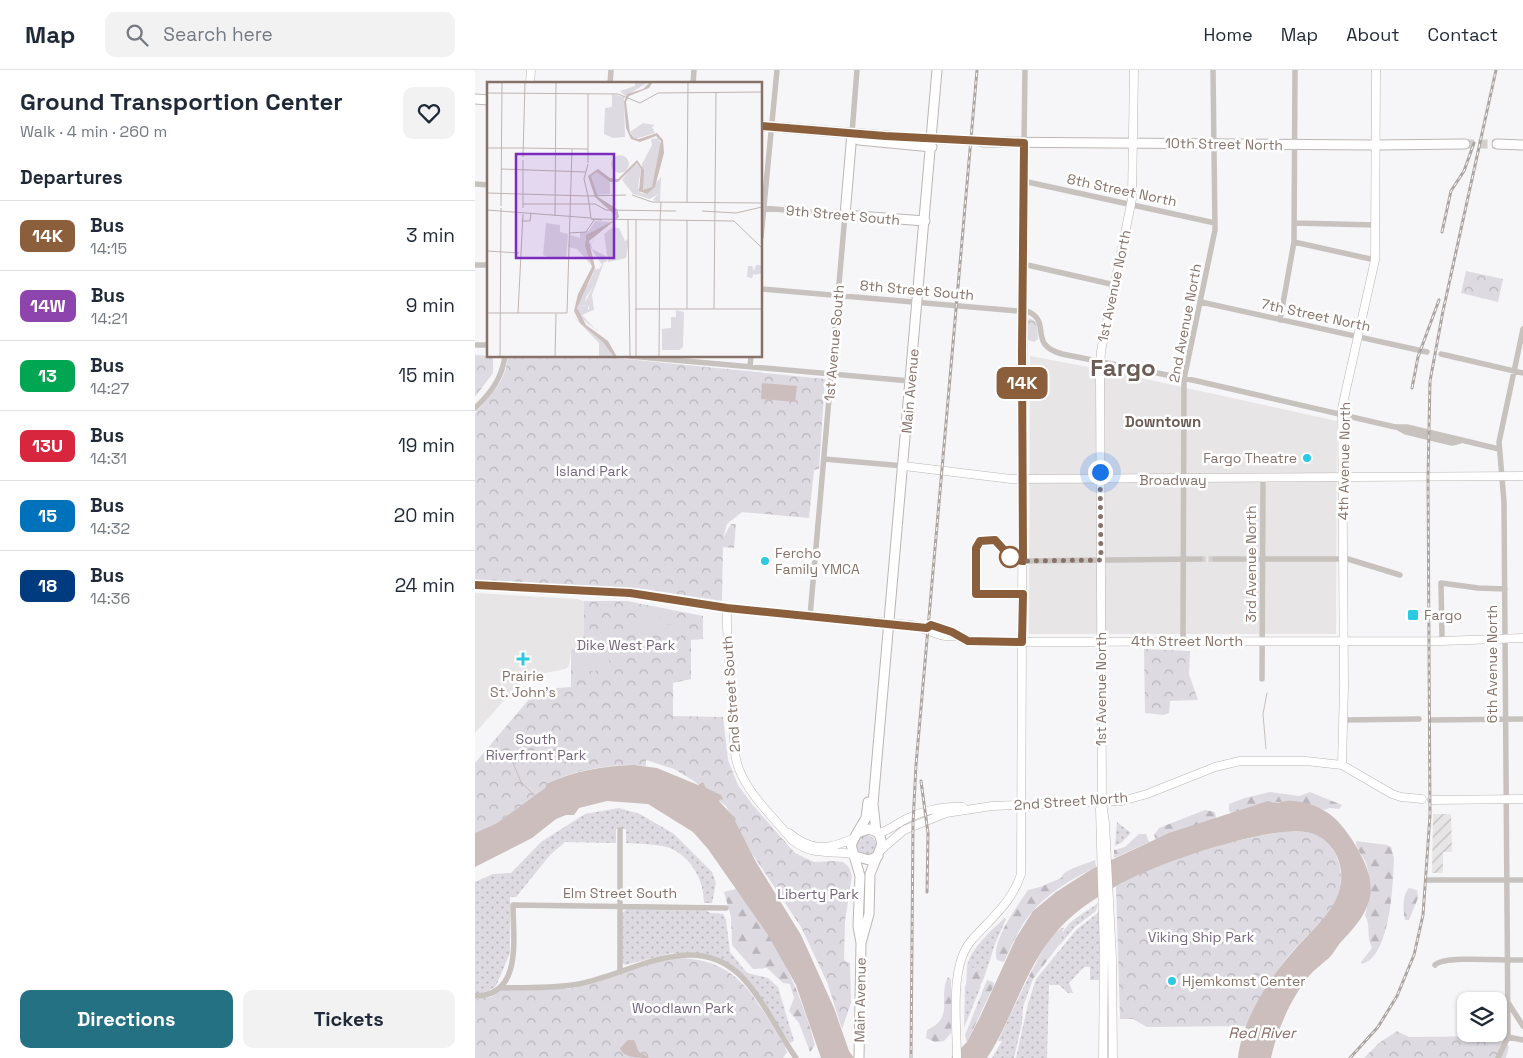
<!DOCTYPE html>
<meta charset="utf-8">
<style>
:root{--surface:#fff;--page:#f2f2f3;--text:#1f2937;--muted:#747a83;--line:#e0e1e3;--accent:#257184}
body{margin:0;font-family:"Space Grotesk",sans-serif;background:var(--page);color:var(--text);height:100vh;display:flex;flex-direction:column;font-size:19px;white-space:nowrap}
*{box-sizing:border-box;margin:0}
p{font-size:16px;color:var(--muted)}
.icon{flex:none;width:28px;height:28px;fill:none;stroke:currentColor;stroke-width:2;stroke-linecap:round;stroke-linejoin:round}
.map{position:relative;flex:1;overflow:hidden}
.panel{display:flex;flex-direction:column;background:var(--surface);width:475px}
.panel>*{flex:none}
.badge{padding:0 10px;border-radius:8px;font-size:18px;line-height:32px}
.buttons{position:absolute;left:982px;top:922px;display:grid;gap:10px}
.buttons a{display:grid;place-items:center;width:50px;height:50px;border-radius:10px;background:var(--surface);box-shadow:0 1px 4px #0004;font-size:25px}
.you{position:absolute;width:25px;height:25px;margin:-12px;border:4px solid #fff;border-radius:50%;background:#1a73e8;box-shadow:0 0 0 8px #1a73e833}
.map>.badge{position:absolute;translate:-50% -50%;box-shadow:0 0 0 2px #fff}
h2{padding:0 20px;font-size:19px;line-height:45px}
.round{display:grid;place-items:center;flex:none;width:52px;height:52px;border-radius:10px;background:var(--page)}
.overview{display:flex;align-items:center;justify-content:space-between;height:85px;padding:0 20px}
h1{font-size:24px;font-weight:700;line-height:38px}
.primary-button{display:flex;gap:10px;margin-top:auto;padding:10px 20px}
.primary-button a{flex:1;height:58px;border-radius:10px;background:var(--accent);color:#fff;font-size:20px;font-weight:700;line-height:58px;text-align:center}
.primary-button a+a{background:var(--page);color:var(--text)}
ul{padding:0;list-style:none}
li{display:flex;align-items:center;gap:15px;height:70px;padding:0 20px;border-top:1px solid var(--line)}
li div{flex:1}
li b{display:block;font-size:19px}
li em{font-style:normal}
li .badge{min-width:55px;font-weight:700;text-align:center}
header{display:flex;align-items:center;gap:30px;box-sizing:border-box;height:70px;padding:0 25px;background:var(--surface);border-bottom:1px solid var(--line)}
header strong{font-size:24px}
nav{display:flex;gap:28px;margin-inline-start:auto;font-size:18px}
.search{width:350px;height:45px;background:var(--page);display:flex;align-items:center;gap:12px;box-sizing:border-box;padding:0 18px;border-radius:10px;color:var(--muted);font-size:19px}
main{display:flex;flex:1;min-height:0}
.map>svg:first-child{display:block}
.built{fill:#e7e5e6}
.industrial{fill:url(#industrial-furrows)}
.grass{fill:url(#grass-dots)}
.forest{fill:url(#forest-firs)}
.park{fill:url(#park-crowns)}
.pitch{fill:#dddae2}
.water{fill:#cbbebc}
.lines{fill:none;stroke-linecap:round;stroke-linejoin:round}
.stream{stroke:#cbbebc;stroke-width:1}
.street-tunnel{stroke:#d4cecd;stroke-width:5.5;stroke-dasharray:5.5 3;stroke-linecap:butt}
.primary-tunnel{stroke:#d4cecd;stroke-width:9;stroke-dasharray:9 4.5;stroke-linecap:butt}
.secondary-casing{stroke:#bcb5b2;stroke-width:9}
.primary-casing{stroke:#bcb6b3;stroke-width:11}
.street{stroke:#c8c2bf;stroke-width:5.5}
.secondary{stroke:#fff;stroke-width:8}
.primary{stroke:#fff;stroke-width:9}
.rail-casing{stroke:#ada5a1;stroke-width:3}
.rail{stroke:#fff;stroke-width:1;stroke-dasharray:4;stroke-linecap:butt}
.line-casing{stroke:#fff;stroke-width:11}
.line{stroke:#8b5e3c;stroke-width:8}
.walk{stroke:#867268;stroke-width:5;stroke-dasharray:0 9}
.poi-dot{fill:#2ccae2;stroke:#fff;stroke-width:2}
.stop-dot{fill:#fff;stroke:#8b5e3c;stroke-width:2.5}
.labels{text-anchor:middle;dominant-baseline:central;stroke-width:5;stroke-linejoin:round;paint-order:stroke}
.street-label{font-size:14px;fill:#867268;stroke:#fff}
.poi-label{font-size:14px;fill:#867268;stroke:#fff;text-anchor:start}
.park-label{font-size:14px;fill:#76667d;stroke:#fff}
.neighbourhood-label{font-size:15px;font-weight:bold;fill:#6b5d55;stroke:#fff}
.water-label{font-size:15px;font-style:italic;fill:#896e69;stroke:#fff}
.town-label{font-size:24px;font-weight:bold;fill:#6b5d55;stroke:#fff}
.inset-road{fill:none;stroke:#bfb5b1;stroke-width:1}
.view{fill:#7b2cbf;fill-opacity:0.15;stroke:#7b2cbf;stroke-width:2.5}
.inset-edge{fill:none;stroke:#867268;stroke-width:2.5}
</style>
<header>
<strong>Map</strong>
<div class="search"><svg class="icon" aria-label="search" viewBox="0 0 24 24"><circle cx="10" cy="10" r="6"/><path d="M15 15l6 6"/></svg>Search here</div>
<nav><a>Home</a><a>Map</a><a>About</a><a>Contact</a></nav>
</header>
<main>
<section class="panel">
<div class="overview"><div><h1>Ground Transportion Center</h1><p>Walk · 4 min · 260 m</p></div><a class="round"><svg class="icon" aria-label="heart" viewBox="0 0 24 24"><path d="M12 20l-8-8c-3-5 5-10 8-4 3-6 11-1 8 4z"/></svg></a></div>
<h2>Departures</h2>
<ul>
<li><span class="badge" style="background:#8b5e3c;color:#fff">14K</span><div><b>Bus</b><p>14:15</p></div><em>3 min</em></li>
<li><span class="badge" style="background:#8e44ad;color:#fff">14W</span><div><b>Bus</b><p>14:21</p></div><em>9 min</em></li>
<li><span class="badge" style="background:#00a651;color:#fff">13</span><div><b>Bus</b><p>14:27</p></div><em>15 min</em></li>
<li><span class="badge" style="background:#d7263d;color:#fff">13U</span><div><b>Bus</b><p>14:31</p></div><em>19 min</em></li>
<li><span class="badge" style="background:#0072bc;color:#fff">15</span><div><b>Bus</b><p>14:32</p></div><em>20 min</em></li>
<li><span class="badge" style="background:#003b80;color:#fff">18</span><div><b>Bus</b><p>14:36</p></div><em>24 min</em></li>
</ul>
<div class="primary-button"><a>Directions</a><a>Tickets</a></div>
</section>
<div class="map">
<svg width="1048" height="988" viewBox="0 0 1048 988">
<defs>
<pattern id="industrial-furrows" width="10" height="10" patternUnits="userSpaceOnUse" patternTransform="scale(1.25)"><rect width="10" height="10" fill="#e7e5e6"/><path d="M-1 1l2-2M0 10L10 0M9 11l2-2" fill="none" stroke="#c1bebe"/></pattern>
<pattern id="grass-dots" width="8" height="8" patternUnits="userSpaceOnUse" patternTransform="scale(1.25)"><rect width="8" height="8" fill="#dddae2"/><path d="M2 2h.1M6 6h.1" fill="none" stroke="#b9b5bb" stroke-width="1.8" stroke-linecap="round"/></pattern>
<pattern id="forest-firs" width="22" height="20" patternUnits="userSpaceOnUse" patternTransform="scale(1.25)"><rect width="22" height="20" fill="#dddae2"/><path d="M5 1l3.5 6h-7zM16 11l3.5 6h-7z" fill="#b9b5bb"/></pattern>
<pattern id="park-crowns" width="20" height="18" patternUnits="userSpaceOnUse" patternTransform="scale(1.25)"><rect width="20" height="18" fill="#dddae2"/><path d="M2 6a3 3 0 1 1 6 0M12 15a3 3 0 1 1 6 0" fill="none" stroke="#b9b5bb"/></pattern>
</defs>
<rect width="100%" height="100%" fill="#f6f6f8"/>
<!-- built -->
<path class="built" d="M555 286 634 301 862 351 861 564H554Z
M0 523 102 529 109 531V566L96 582 94 596 90 599 50 607 0 663Z"/>
<!-- industrial -->
<path class="industrial" d="M958 744H976L977 782H968V803H957Z"/>
<!-- grass -->
<path class="grass" d="M144 738 165 744 199 764 237 802 241 813 237 833H229C229 812 218 789 197 779 187 774 163 774 151 773V759H141V773L90 772 75 785 41 827H35V883L21 916 12 922 0 924V812L18 804 36 803 66 772 110 744Z
M642 752 656 763 646 773 640 776Z
M381 775a10 10 0 1 1 20 0a10 10 0 1 1-20 0Z
M623 833 621 841 600 857 584 876C587 851 605 847 623 833Z
M152 839H227L236 843 248 844 251 850 255 882 272 903 293 908 303 917 319 971 315 973 276 915 232 885 197 883 150 895 147 893V843Z
M624 842V910H615V897H609L594 913 598 923H593L584 915H574L572 988H541L553 934 561 909 602 859Z
M529 848 531 849 520 874 509 908 498 898 492 896C497 876 516 862 529 848Z
M554 906 558 909 548 937 547 953 539 988H517L527 971H523Z
M490 914 491 917 506 916 489 958Z"/>
<!-- forest -->
<path class="forest" d="M795 722 824 726 835 722 867 735 864 739 855 738 849 740C813 726 792 732 757 743L754 741V734L770 728Z
M730 740 740 742 741 748 681 769 679 765 684 758Z
M664 764H671L674 772 639 788V780L650 777Z
M881 771 912 775 916 777 919 788C918 813 916 886 887 894L886 892 897 878C891 867 896 855 890 845 895 828 896 810 891 793 888 785 881 780 881 771Z
M620 790 621 797C600 807 573 823 558 841 545 855 537 875 529 892L522 890C515 873 543 835 553 820L565 817 586 808 589 803 596 799Z
M934 818 942 820 943 828 934 850H930C928 840 927 826 934 818Z
M261 819C299 864 325 919 340 975L335 982 324 953 314 941 319 928 315 914 308 913 292 898 278 899 257 875 256 847 249 822Z
M589 857 584 875 558 909 554 906C563 891 572 865 589 857Z
M492 896 498 898 509 908 504 918 496 920 491 917Z
M473 907 476 910V963L469 971 460 972 451 968 452 960C481 947 462 927 473 907Z
M512 910 518 912 519 915 492 972 490 965Z"/>
<!-- park -->
<path class="park" d="M991 201 1028 209 1023 232 986 223Z
M555 248 562 253 563 269 559 272 553 270V250Z
M0 285 18 286V303L0 327Z
M33 286H122L350 309 344 399 339 400 334 448 267 442 252 454 248 468 256 454H261L259 478 248 477 247 531 169 519 0 510V343C16 326 31 311 33 286Z
M109 531H152L228 546V569L216 570V609L198 613V646L248 647 253 690 263 715 277 734 320 783 339 792 359 791 368 792 374 797 377 806 370 851 369 890 375 893 376 933 367 959 352 912 326 857 276 782 251 736 219 711 199 699 171 690V696C137 693 101 699 71 714L70 718 22 753 0 763V693L56 627 70 619 96 617V582L109 566Z
M669 579 715 581 714 604 723 630 695 631 694 643 689 645 670 643Z
M813 761C819 762 826 761 832 762 863 769 874 806 860 833 849 853 829 867 815 884 797 906 784 931 771 956L672 957 658 949H645L641 817C691 786 755 770 813 761Z
M195 888C264 886 277 925 310 976L312 982 308 988H0V929L16 927 29 919H93L112 915Z
M922 961 934 967 1020 966 1034 976 1031 988H889L904 973Z"/>
<!-- pitch -->
<path class="pitch" d="M164 538 186 540 185 554 206 555V567L162 564Z
M131 563H135L134 600 100 602V582L120 567H126Z"/>
<!-- water -->
<path class="water" d="M287 313 322 316 320 332 286 329Z
M159 695 182 698 223 715 228 712 231 718 246 725 248 730 245 729 244 731 257 745 281 792 326 865 359 938 374 981 379 988H346L321 915 293 865 233 779 218 762 173 734 132 731 104 738 99 745H91L81 749 57 768 0 797V763L22 753 70 718 71 714C98 701 128 696 159 695Z
M793 731C800 734 805 732 812 731 823 730 838 734 848 740 862 747 873 763 881 776 906 819 898 839 865 873 861 878 858 884 854 888 847 894 840 899 834 906 816 928 802 960 796 988H763C767 951 791 913 815 885 835 860 870 837 866 801 864 782 850 765 831 762 793 756 692 790 657 808 631 821 602 838 583 860 550 896 539 947 512 988H476L492 972 505 947 541 868 558 841 581 822 617 799 694 763Z
M153 970H159L164 982 175 988C164 988 148 988 145 978Z"/>
<g class="lines">
<!-- stream -->
<path class="stream" d="M791 679 788 644 792 623
M42 685 38 693 46 712 60 726"/>
<!-- street-tunnel -->
<path class="street-tunnel" d="M725 489H740"/>
<!-- primary-tunnel -->
<path class="primary-tunnel" d="M449 69 508 72
M990 74H1022"/>
<defs>
<path id="secondary" d="M55 14 56 0
M429 396 536 409 1048 406
M0 515 155 523 252 538 436 555C451 558 466 569 482 566
M252 538C251 572 256 605 258 638 260 662 256 685 267 706 279 730 301 750 317 770 339 787 353 780 378 784
M452 558 456 555C472 561 487 570 504 572L967 571 1048 568
M867 695 869 617 867 338 900 190 901 0
M957 730 1048 729
M625 739 629 886 628 988
M314 763C336 781 352 780 377 769
M404 763C415 760 421 754 431 749 450 740 467 736 488 737
M407 779 429 760 471 743 517 736 647 731 672 724 740 697 765 691H831L867 695 917 724 926 727 947 729
M482 988C482 955 474 897 496 871 515 849 537 833 546 804L549 73
M638 988 637 888 630 753 627 732 625 299 626 281 657 129 659 0"/>
<path id="primary" d="M0 29 14 30
M286 56 449 69
M377 63 370 145 450 151
M377 63 384 70 457 77
M508 72 900 75 990 74
M1022 74 1048 75
M401 761 398 734 462 0
M382 763 391 748 393 732
M380 786 394 790 403 786
M384 988 386 873 394 844 395 804 407 774 404 763 394 759 382 763 376 775 385 806 383 856 386 873"/>
</defs>
<!-- secondary casing -->
<use href="#secondary" class="secondary-casing"/>
<!-- primary casing -->
<use href="#primary" class="primary-casing"/>
<!-- street -->
<path class="street" d="M135 14 136 0
M218 14 219 0
M377 63 382 0
M549 73 550 0
M548 111 740 153
M0 114 14 115
M286 138 370 145 335 546
M819 153 901 155
M286 167 302 0
M819 172 900 190
M548 194 640 215
M0 195H14
M286 219 554 242C577 253 552 274 587 284L722 311 920 357H932L1024 379
M726 232 952 282
M805 250 819 172 820 0
M0 275H14
M966 284 1048 303
M154 286 435 311
M275 297 276 286
M0 338C16 323 27 308 30 286
M922 357 931 362 977 373 985 371
M349 389 429 396
M740 489H873L925 505
M548 491 725 489
M967 566 966 513 1003 518 1030 519
M708 571 709 309 740 160 738 0
M787 609 788 410
M869 650 944 649
M957 650 1048 649
M953 810H1048
M960 895C970 885 1031 891 1048 890
M145 902V760
M25 918C51 917 78 919 104 914 156 904 218 859 266 906 288 929 303 962 321 988
M0 926C48 926 38 868 38 835L251 838
M1032 931 1048 956
M1033 967 1029 432 1024 372 1048 259
M1033 967 1048 970
M1023 988 1033 967"/>
<!-- secondary -->
<use href="#secondary" class="secondary"/>
<!-- primary -->
<use href="#primary" class="primary"/>
<defs>
<path id="rail" d="M967 162 976 121 989 101 999 73
M937 318 943 287 964 230
M446 711 453 763 452 822
M436 988 438 753 441 695 502 0
M875 988 903 957 922 926 939 885 948 845 955 745 953 407 955 311 968 241 1021 0"/>
</defs>
<!-- rail casing -->
<use href="#rail" class="rail-casing"/>
<!-- rail -->
<use href="#rail" class="rail"/>
</g>
<g class="lines">
<defs>
<path id="line" d="M0 515 155 523 252 538 452 558 456 555 477 562 493 571 547 572 548 524H501V478L505 471 520 470 538 490 548 491 547 282 549 73 410 66 286 56"/>
</defs>
<!-- line casing -->
<use href="#line" class="line-casing"/>
<!-- line -->
<use href="#line" class="line"/>
<!-- walk -->
<path class="walk" d="M535 487 548 491 626 490 625 402"/>
</g>
<!-- markers -->
<g class="poi-dot">
<circle cx="832" cy="388" r="5"/>
<circle cx="290" cy="491" r="5"/>
<rect x="932" y="539" width="12" height="12" rx="2.5"/>
<path d="M45.5 581.5h5v5h5v5h-5v5h-5v-5h-5v-5h5z"/>
<circle cx="697" cy="911" r="5"/>
</g>
<circle class="stop-dot" cx="535" cy="487" r="10"/>
<g class="labels">
<!-- street labels -->
<g class="street-label">
<text transform="translate(749 74) rotate(1)">10th Street North</text>
<text transform="translate(647 120) rotate(12)">8th Street North</text>
<text transform="translate(368 145) rotate(5)">9th Street South</text>
<text transform="translate(639 216) rotate(-78)">1st Avenue North</text>
<text transform="translate(442 220) rotate(5)">8th Street South</text>
<text transform="translate(841 245) rotate(12)">7th Street North</text>
<text transform="translate(710 253) rotate(-79)">2nd Avenue North</text>
<text transform="translate(359 273) rotate(-85)">1st Avenue South</text>
<text transform="translate(435 321) rotate(-85)">Main Avenue</text>
<text transform="translate(869 391) rotate(-89)">4th Avenue North</text>
<text x="698" y="410">Broadway</text>
<text transform="translate(776 494) rotate(-90)">3rd Avenue North</text>
<text x="712" y="571">4th Street North</text>
<text transform="translate(1017 594) rotate(-90)">6th Avenue North</text>
<text transform="translate(626 619) rotate(-90)">1st Avenue North</text>
<text transform="translate(256 624) rotate(-94)">2nd Street South</text>
<text transform="translate(596 731) rotate(-4)">2nd Street North</text>
<text x="145" y="823">Elm Street South</text>
<text transform="translate(385 930) rotate(-89)">Main Avenue</text>
</g>
<!-- poi labels -->
<g class="poi-label">
<text x="822" y="388" text-anchor="end">Fargo Theatre</text>
<text x="300" y="483">Fercho<tspan x="300" dy="16">Family YMCA</tspan></text>
<text x="949" y="545">Fargo</text>
<text x="48" y="606" text-anchor="middle">Prairie<tspan x="48" dy="16">St. John's</tspan></text>
<text x="707" y="911">Hjemkomst Center</text>
</g>
<!-- park labels -->
<g class="park-label">
<text x="117" y="401">Island Park</text>
<text x="151" y="575">Dike West Park</text>
<text x="61" y="669">South<tspan x="61" dy="16">Riverfront Park</tspan></text>
<text x="343" y="824">Liberty Park</text>
<text x="726" y="867">Viking Ship Park</text>
<text x="208" y="938">Woodlawn Park</text>
</g>
<!-- neighbourhood labels -->
<g class="neighbourhood-label">
<text x="688" y="351">Downtown</text>
</g>
<!-- water labels -->
<g class="water-label">
<text x="787" y="962">Red River</text>
</g>
<!-- town labels -->
<g class="town-label">
<text x="648" y="297">Fargo</text>
</g>
</g>
<!-- overview -->
<g transform="translate(12 12)">
<rect width="275" height="275" fill="#f6f6f8"/>
<path d="M110 152 104 161 105 167 119 174 120 180H117L105 213 107 228H103L101 223 90 224 91 220 97 222 106 205 102 201 108 187H112L115 183 102 163Z" fill="#dddae2"/>
<path d="M101 202 105 201 106 205 99 215 98 222H93L91 220ZM101 223V227L106 228 95 233 109 248 111 247 110 249 91 233 90 224Z" fill="#dddae2"/>
<path d="M148 0H162L138 14 133 9 148 4ZM125 12 137 15 138 55 126 56 117 52 118 26 125 25ZM156 41 168 43 165 45 168 51 148 57 143 50ZM171 56 174 61 172 79 165 105 158 109 154 104 155 82 165 63 164 57ZM124 82a9 9 0 1 1 18 0a9 9 0 1 1-18 0ZM151 82 154 87 151 105 154 111 160 112 174 95 173 120 166 118 171 112 163 117 146 112 135 98 146 83ZM110 90 123 100V112L110 113 104 94ZM108 139 124 140 98 156 104 183 90 167 81 165 83 153 93 156V151L102 149ZM59 141 73 143V150L81 152 79 177H66L56 173ZM126 145 132 146 138 159 141 157V164L139 176 121 180 117 152ZM86 234 116 260 127 275H112V261Z" fill="#dddae2"/>
<path d="M269 183H275V191L268 193 267 191 265 196 260 195 261 184H265L267 189ZM189 228 197 230 196 265 192 268H175V247L184 246V235H189Z" fill="#dddae2"/>
<path d="M163 0H166L162 6 142 14 139 20 143 51 147 56 152 57 170 51 176 58 177 71 168 105 160 112 152 109 154 87 150 81 131 100H123L110 90 104 94 111 115 130 127 132 135 102 159 108 186 90 226 99 243 121 259 130 275H127L116 260 93 241 87 229 91 212 105 185 98 164 99 153 126 139 129 134 108 115 101 94 111 87 123 96 131 97 150 78 157 88 156 108 165 105 174 59 169 54 153 60 144 57 139 46 137 20 140 12 156 7Z" fill="#cbbebc"/>
<path class="inset-road" d="M0 11 131 12 153 21 171 11 275 10M101 12V81M0 66H36M36 66 101 67M36 75 38 0M14 87 98 90M0 111 101 114 97 97 101 82M145 113 165 120 275 121M101 114 139 113M101 114 104 136M200 121 201 0M36 122H108L119 128 189 129M14 124 15 0M36 126V78M0 128 104 136M215 129 249 131 275 125M68 134 69 0M36 136 35 139H43L44 131M115 138 104 137 247 139 275 166M141 138 143 275M173 138 174 120M82 151 99 150 107 138M0 169 32 171M148 227H275M200 227V138M227 227 229 10M0 231H31L36 132M31 231H80L85 67M13 275 14 126M68 275 69 232M149 275V138M172 275 173 138"/>
<path class="view" d="M29 72H127V176H29Z"/>
<rect width="275" height="275" class="inset-edge"/>
</g>
</svg>
<div class="buttons">
<a><svg class="icon" aria-label="layers" viewBox="0 0 24 24"><path d="M12 4l9 5-9 5-9-5zM3 14l9 5 9-5"/></svg></a>
</div>
<div class="you" style="left:625px;top:402px"></div>
<b class="badge" style="left:547px;top:313px;background:#8b5e3c;color:#fff">14K</b>
</div>
</main>
